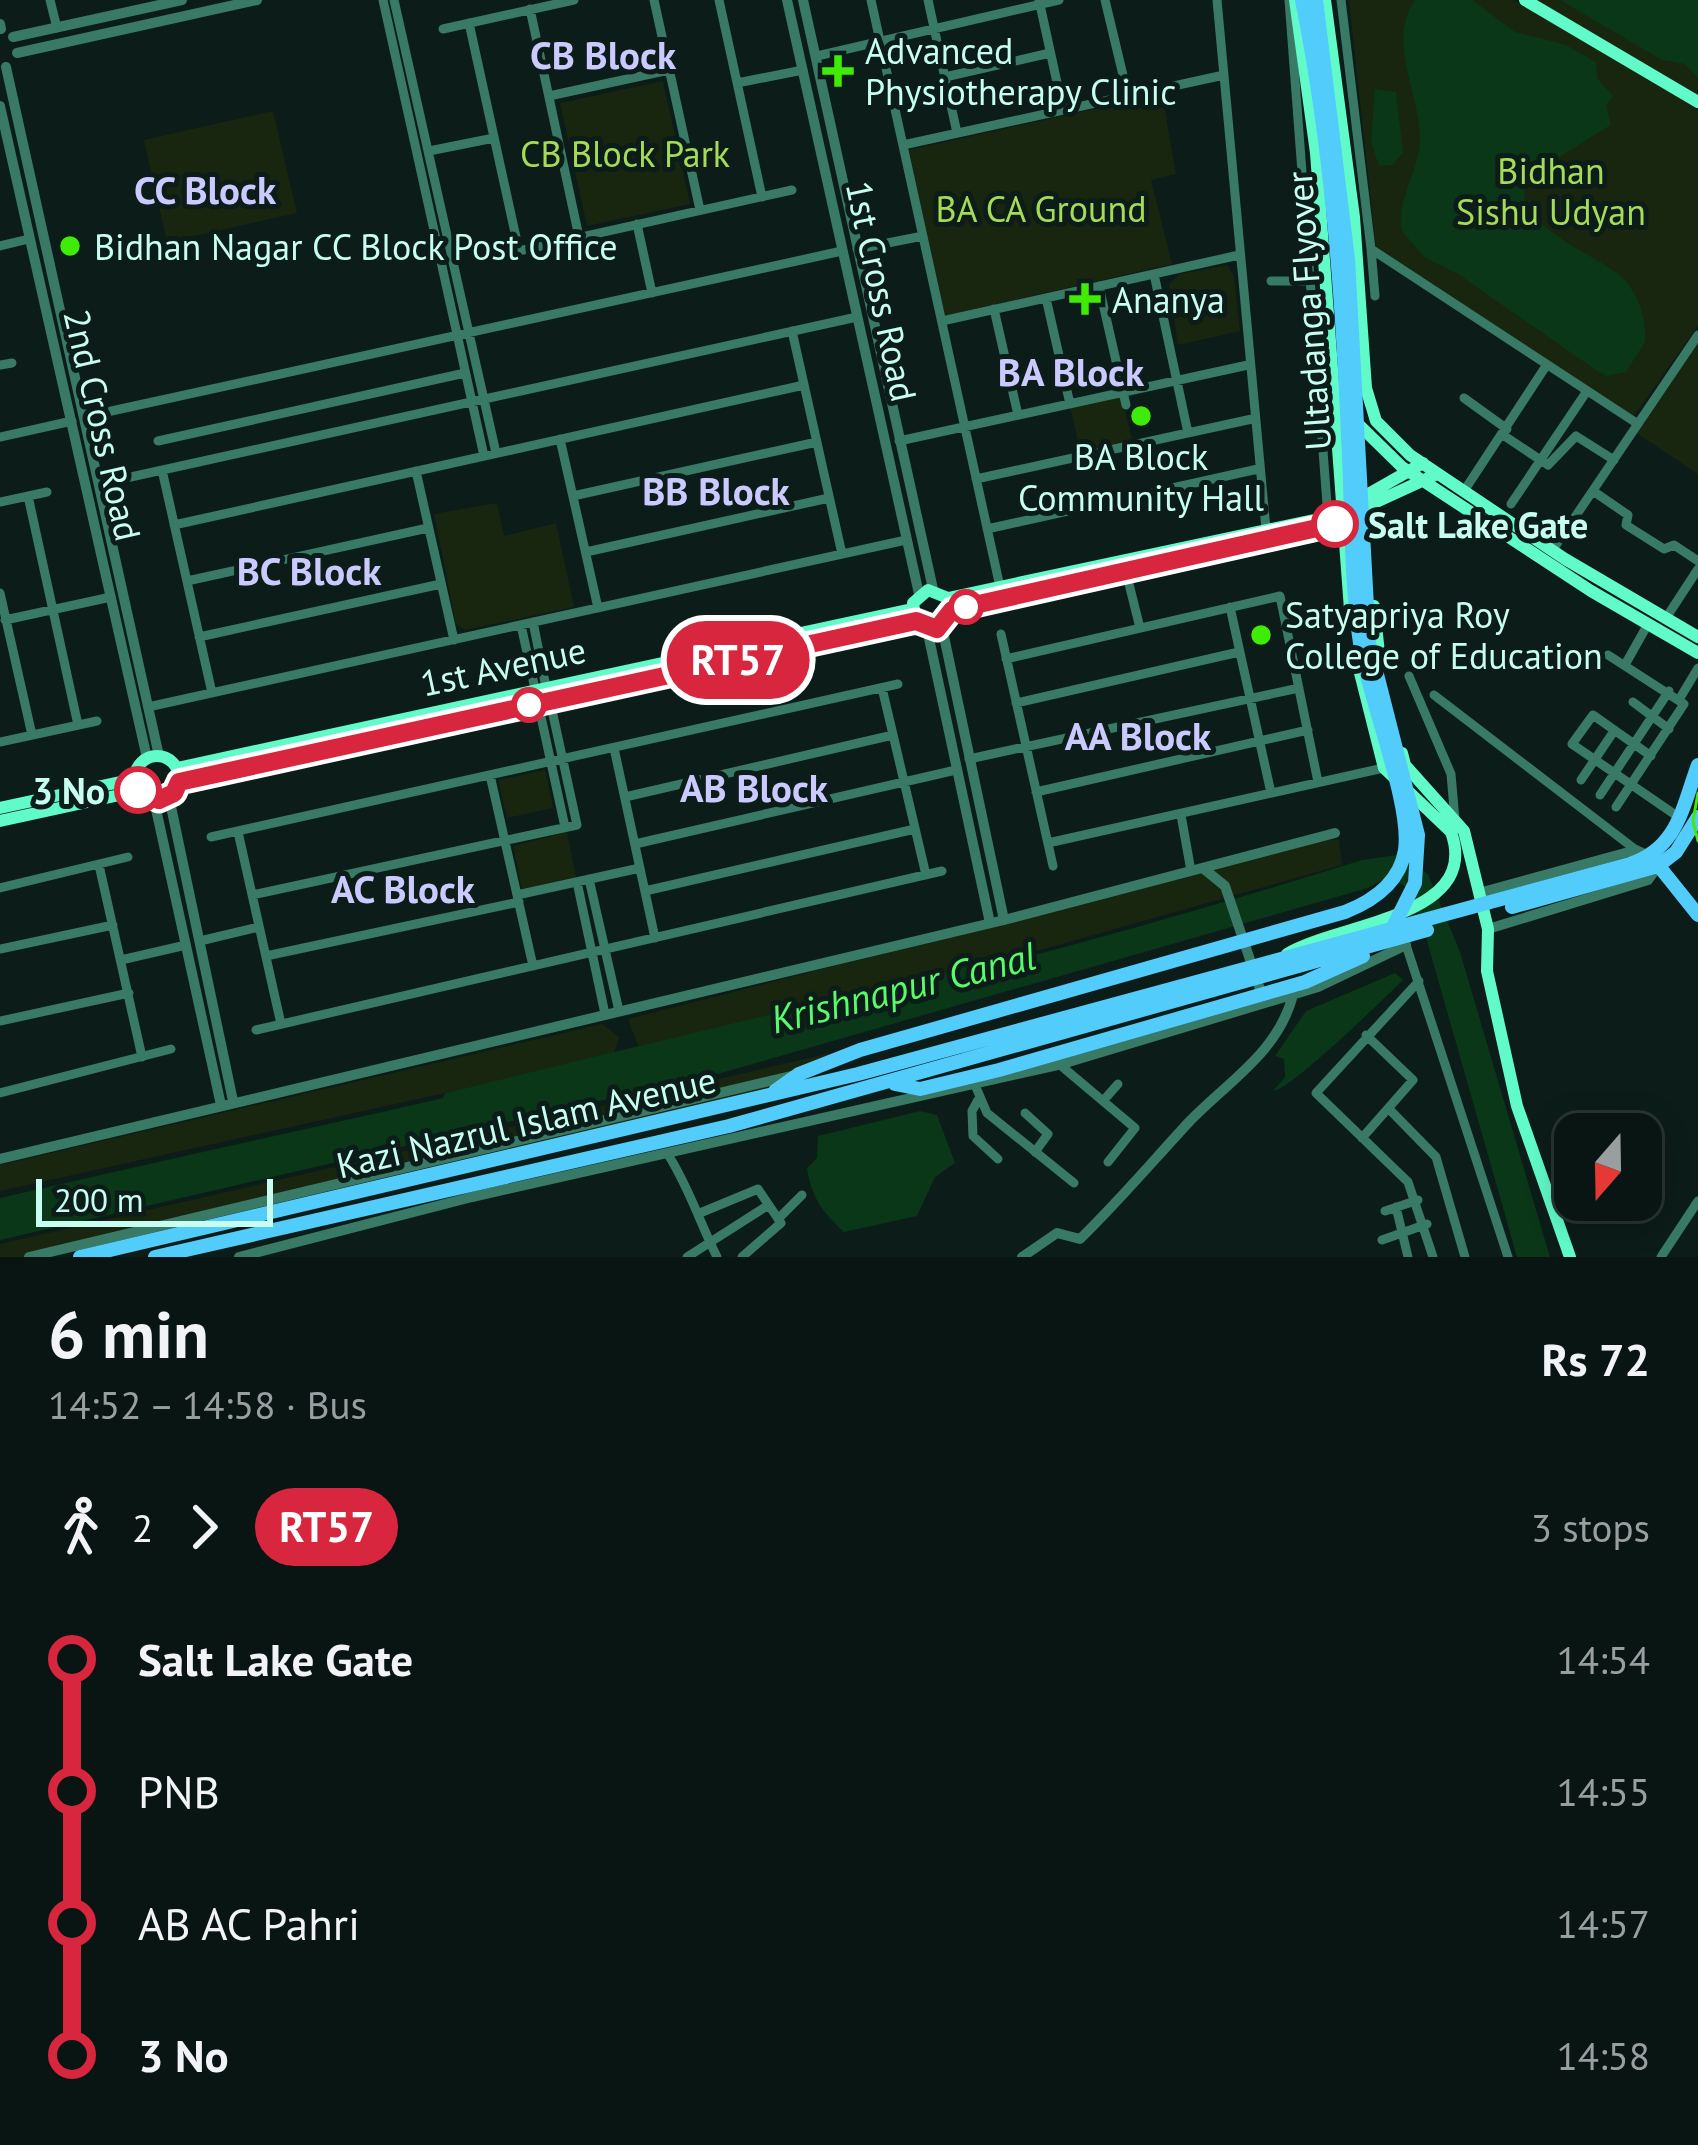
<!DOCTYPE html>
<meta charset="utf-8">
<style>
:root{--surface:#091513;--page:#121e1c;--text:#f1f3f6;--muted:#999fa0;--line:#293433}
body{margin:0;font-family:"PT Sans",sans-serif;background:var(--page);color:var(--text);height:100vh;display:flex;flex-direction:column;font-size:45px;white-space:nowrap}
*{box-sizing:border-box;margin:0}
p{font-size:39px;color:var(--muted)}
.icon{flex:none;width:66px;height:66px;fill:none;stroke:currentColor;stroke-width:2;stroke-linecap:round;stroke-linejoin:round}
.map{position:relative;height:1257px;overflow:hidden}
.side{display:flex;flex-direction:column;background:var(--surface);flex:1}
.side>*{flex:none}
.badge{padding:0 24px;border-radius:39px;font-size:42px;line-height:78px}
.needle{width:78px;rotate:200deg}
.fabs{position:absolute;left:1554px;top:1113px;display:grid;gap:24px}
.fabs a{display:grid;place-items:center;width:108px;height:108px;border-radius:24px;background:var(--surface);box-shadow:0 6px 30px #0003,0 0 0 3px var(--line);font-size:60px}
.scale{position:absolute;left:36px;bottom:30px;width:237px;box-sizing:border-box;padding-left:12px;border:6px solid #c8fef1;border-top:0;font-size:33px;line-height:42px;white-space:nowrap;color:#c8fef1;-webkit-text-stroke:9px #0c1c19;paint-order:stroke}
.map>.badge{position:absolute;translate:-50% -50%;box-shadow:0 0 0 6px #fff}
.legs{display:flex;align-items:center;gap:18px;height:132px;padding:0 48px;font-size:39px}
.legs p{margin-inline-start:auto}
.headline{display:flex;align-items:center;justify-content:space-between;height:204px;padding:0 48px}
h1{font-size:66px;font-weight:700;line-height:90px}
ul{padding:0 48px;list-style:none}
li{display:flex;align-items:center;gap:42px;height:132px;font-size:45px}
li i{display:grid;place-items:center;width:18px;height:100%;margin:0 15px;background:currentColor}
li i::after{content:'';width:30px;height:30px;margin:-15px;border:9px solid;border-radius:50%;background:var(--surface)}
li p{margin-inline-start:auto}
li:first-child i{background:linear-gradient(#0000 50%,currentColor 0)}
li:last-child i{background:linear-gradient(currentColor 50%,#0000 0)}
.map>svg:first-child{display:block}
.green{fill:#18260f}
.water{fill:#093717}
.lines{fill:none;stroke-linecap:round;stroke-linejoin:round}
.canal{stroke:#093717;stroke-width:9}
.minor{stroke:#387a65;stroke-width:9}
.tertiary{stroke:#387a65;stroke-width:10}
.secondary{stroke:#61fbca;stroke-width:12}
.primary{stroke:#52ccfb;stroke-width:14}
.tram{stroke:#3fec06;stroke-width:3}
.line-1-casing{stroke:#fff;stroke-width:27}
.line-1{stroke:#d7263d;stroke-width:18}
.poi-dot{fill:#3fec06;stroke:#0c1c19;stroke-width:4.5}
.stop-1-dot{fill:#fff;stroke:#d7263d;stroke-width:6}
.labels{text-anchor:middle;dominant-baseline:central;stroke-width:10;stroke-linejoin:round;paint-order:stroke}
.poi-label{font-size:36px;fill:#c8fef1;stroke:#0c1c19;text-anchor:start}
.park-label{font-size:36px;fill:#a6db57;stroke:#0c1c19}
.street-label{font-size:36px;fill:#c8fef1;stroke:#0c1c19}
.stop-label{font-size:36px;font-weight:bold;fill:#c8fef1;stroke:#0c1c19;text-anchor:start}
.neighbourhood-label{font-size:39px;font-weight:bold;fill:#cbcafe;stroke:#0c1c19}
.water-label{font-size:39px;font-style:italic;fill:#58fb6b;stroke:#0c1c19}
</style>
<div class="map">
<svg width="1698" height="1257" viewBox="0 0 1698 1257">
<rect width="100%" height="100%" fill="#0c1c19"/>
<!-- green -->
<path class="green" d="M1349 0H1514L1698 109V326L1633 417 1376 249Z
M1534 0H1698V96Z
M663 81 690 204 587 226 560 103Z
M1162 94 1176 174 1151 180 1172 264 944 316 909 150Z
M273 111 297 213 167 242 144 140Z
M1227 265 1234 276 1240 331 1178 345 1169 284 1179 274Z
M1698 341V474L1635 432Z
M1121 395 1133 443 1081 454 1070 406Z
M497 503 504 536 556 523 574 607 465 630 456 624 434 514Z
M545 770 553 808 507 818 498 780Z
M567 832 577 882 523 894 513 846Z
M1328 839 1339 840 1342 865 997 962 640 1051 628 1019Z
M602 1024 619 1037 613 1056 0 1191V1165Z
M831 1053 764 1091 35 1257H0V1244Z"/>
<!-- water -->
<path class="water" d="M1415 0H1472L1515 32 1566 45 1596 62 1597 78 1613 96 1606 106 1611 125 1533 173C1492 219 1607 258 1625 280 1639 297 1647 320 1645 342L1626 372 1606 376 1590 366 1458 274 1424 257 1402 231C1396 198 1420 170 1420 138 1420 92 1386 41 1415 0Z
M1560 0H1698V78L1685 64 1662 60Z
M1375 89 1396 92 1403 153 1392 165 1379 166 1371 143Z
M1397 855 1428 874 1460 952 1550 1257H1517L1427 941 1408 889 1389 876 1368 888 721 1073 0 1240V1198C456 1093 916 1001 1362 860Z
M1395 973 1403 980C1384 999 1289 1091 1273 1091L1285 1077 1284 1059 1275 1056 1306 1011Z
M920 1111 937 1115 955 1163 935 1177 917 1216 844 1232C823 1213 811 1197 807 1168L817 1158 818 1136Z"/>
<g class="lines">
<!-- canal -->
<path class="canal" d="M448 1097 998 964"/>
<!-- minor -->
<path class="minor" d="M50 0 57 28
M383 0 484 456
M394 0 496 453
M654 0 700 210
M719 0 762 197
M871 0 1000 587
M928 0 957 133
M1039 0 1063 110
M1105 0 1128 96
M1217 0 1266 529
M1289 0 1328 517
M1341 0 1371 249 1638 424
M530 9 579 237
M469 23 519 251
M443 29 574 0
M817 56 1059 0
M945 77 1050 53
M737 83 803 70
M549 96 669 70
M903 145 1224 75
M429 151 494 138
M637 224 652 293
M0 246 29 239
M857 249 923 236
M1371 249 1375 296
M492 257 792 190
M1154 274 1188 433
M1271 281H1308
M1099 286 1126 405
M1046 298 1070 404
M994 309 1018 415
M942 321 1239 255
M792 331 842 554
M0 365 12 363
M1464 398 1507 429
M84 417 842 251
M1503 435 1548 465 1576 436 1614 460
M0 437 72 421
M560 439 598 608
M158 441 465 373
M899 441 1248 365
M162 470 212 693
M416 471 454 640
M976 479 1252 419
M99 484 857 317
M1464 491 1546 366
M1593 491 1628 515 1626 525 1664 549 1674 545 1698 561
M28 496 78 725
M573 496 817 442
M0 502 47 492
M1511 504 1587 391
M174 525 804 385
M987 529 1258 469
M1552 551 1698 335
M586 552 829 498
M1126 572 1140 628
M187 581 428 528
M0 593 32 735
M1230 607 1271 793
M1666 618 1698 569
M5 620 111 597
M533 622 546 687
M521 625 535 689
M1001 634 1053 866
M199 637 441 584
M1608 655 1684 704 1616 807
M1006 659 1280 596 1318 782
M1626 663 1648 624
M1409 676 1451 774 1455 820
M882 688 926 875
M1434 695 1636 850
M1680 698 1698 668
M1633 702 1669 729
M538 703 565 827
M1016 703 1239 652
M148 707 906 540
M0 742 97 721
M614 748 655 938
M1651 756 1593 715 1572 744 1680 818
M969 759 1299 688
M490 775 533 966
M1581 780 1614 731
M1036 792 1308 730
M1600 795 1669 691
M625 797 893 735
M1181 815 1191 871
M238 832 281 1024
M211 837 898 684
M1048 843 1388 767
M635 844 956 770
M99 865 142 1057
M589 879 619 1011
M577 882 605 1014
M0 888 128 857
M645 891 915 829
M252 895 577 825 550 701
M517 895 640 868
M200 941 259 927
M1406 945 1508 1257
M0 949 113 925
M266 956 519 902
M121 960 186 945
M1419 981 1316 1093 1408 1182 1433 1257
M0 1021 129 993
M256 1030 942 871
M1059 1064 1135 1128 1108 1162
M975 1085 987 1113 1074 1183
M0 1093 171 1049
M978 1100 972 1111 973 1136 998 1159
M1103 1101 1118 1084
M1389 1109 1436 1157 1465 1257
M1025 1113 1048 1134 1035 1152
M1362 1138 1413 1080 1366 1035
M669 1156C691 1192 699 1221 717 1257
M1396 1207 1408 1257
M1385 1211 1418 1200
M700 1213 758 1189 781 1223 742 1257
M778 1219 802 1195
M1382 1240 1427 1224
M687 1257 767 1206
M1661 1257 1698 1201"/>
<!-- tertiary -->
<path class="tertiary" d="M787 0 919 594
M803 0 933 589
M0 24 1 29
M13 37 182 0
M17 53 257 0
M6 67 159 756
M0 106 147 758
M942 627 1004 920
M927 629 990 923
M169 797 233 1101
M154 800 221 1105
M1204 869 1225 886 1264 1001
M1479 893 1636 850 1649 856
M1488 929 1648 880 1658 866
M0 1159 1004 920 1335 833
M29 1257 791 1076
M239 1257 472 1197 1062 1064 1318 987 1406 945 1404 936
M1022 1257 1057 1233 1080 1239C1118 1202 1152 1162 1188 1123 1227 1082 1278 1053 1293 995"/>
<!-- secondary -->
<path class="secondary" d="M1295 0 1316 153 1351 623
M1325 0 1354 217 1366 388 1376 421 1410 455 1565 559 1698 637
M1525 0 1698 102
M1353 419 1402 467 1591 591 1698 653
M948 598 951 615 942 627 927 629 916 621 913 603 928 590 948 598 1328 517 1423 463
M1374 606 1380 663
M952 610 1311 532 1437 474
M1402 753 1405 765 1464 831 1488 929 1487 971 1517 1106 1570 1257
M135 778a22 22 0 1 1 44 0a22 22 0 1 1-44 0Z
M177 768 912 609
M179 782 916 621
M0 808 134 779
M0 821 138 791
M1287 954C1337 923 1482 918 1451 832L1384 768 1357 661"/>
<!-- primary -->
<path class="primary" d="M1316 0 1348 259 1369 643 1418 835 1415 883 1392 929
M1654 860 1698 915
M1512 907 1658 866 1676 852 1698 817
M895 1084 920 1089 999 1070 1305 982 1363 956
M775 1091 799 1074 860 1050 1345 912C1373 901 1400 882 1405 850 1412 802 1366 694 1359 636 1350 570 1352 503 1348 436 1342 290 1331 143 1302 0
M80 1257 858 1074 1630 864C1678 848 1682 808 1698 765
M155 1257 729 1126 1427 930"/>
<!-- tram -->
<path class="tram" d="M1698 793 1693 821 1698 841"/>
</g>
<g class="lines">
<defs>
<path id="line-1" d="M138 790 159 800 174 793 179 782 916 621 937 629 952 610 1335 524"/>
</defs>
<!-- line-1 casing -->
<use href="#line-1" class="line-1-casing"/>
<!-- line-1 -->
<use href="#line-1" class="line-1"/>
</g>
<!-- markers -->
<g class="poi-dot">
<path d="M832 53h12v12h12v12h-12v12h-12v-12h-12v-12h12z"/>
<circle cx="70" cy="246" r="12"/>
<path d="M1079 281h12v12h12v12h-12v12h-12v-12h-12v-12h12z"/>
<circle cx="1141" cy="416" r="12"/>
<circle cx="1261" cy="635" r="12"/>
</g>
<g class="stop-1-dot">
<circle cx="1335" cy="524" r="21"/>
<circle cx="966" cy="607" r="15"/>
<circle cx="529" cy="705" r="15"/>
<circle cx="138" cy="790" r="21"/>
</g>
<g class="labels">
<!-- poi labels -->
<g class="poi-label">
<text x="865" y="50">Advanced<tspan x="865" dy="41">Physiotherapy Clinic</tspan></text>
<text x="94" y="246">Bidhan Nagar CC Block Post Office</text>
<text x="1112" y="299">Ananya</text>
<text x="1141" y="456" text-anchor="middle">BA Block<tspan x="1141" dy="41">Community Hall</tspan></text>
<text x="1285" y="614">Satyapriya Roy<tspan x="1285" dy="41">College of Education</tspan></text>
</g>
<!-- park labels -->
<g class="park-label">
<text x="625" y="153">CB Block Park</text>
<text x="1551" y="170">Bidhan<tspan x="1551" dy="41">Sishu Udyan</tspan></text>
<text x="1041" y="208">BA CA Ground</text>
</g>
<!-- street labels -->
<g class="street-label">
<text transform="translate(882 291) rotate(78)">1st Cross Road</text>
<text transform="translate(1308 311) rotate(-94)">Ultadanga Flyover</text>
<text transform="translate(103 425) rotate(77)">2nd Cross Road</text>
<text transform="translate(503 666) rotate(-12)">1st Avenue</text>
<text transform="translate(526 1122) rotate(-13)">Kazi Nazrul Islam Avenue</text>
</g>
<!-- stop labels -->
<g class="stop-label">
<text x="1368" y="524">Salt Lake Gate</text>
<text x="105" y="790" text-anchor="end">3 No</text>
</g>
<!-- neighbourhood labels -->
<g class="neighbourhood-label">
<text x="603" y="54">CB Block</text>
<text x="205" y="189">CC Block</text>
<text x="1071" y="371">BA Block</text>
<text x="716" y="490">BB Block</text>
<text x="309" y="570">BC Block</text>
<text x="1138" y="735">AA Block</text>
<text x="754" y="787">AB Block</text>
<text x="403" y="888">AC Block</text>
</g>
<!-- water labels -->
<g class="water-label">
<text transform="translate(903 987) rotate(-14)">Krishnapur Canal</text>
</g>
</g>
</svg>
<div class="fabs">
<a><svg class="needle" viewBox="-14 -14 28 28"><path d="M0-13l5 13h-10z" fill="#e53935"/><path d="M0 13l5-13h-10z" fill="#999fa0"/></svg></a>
</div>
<div class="scale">200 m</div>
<b class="badge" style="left:738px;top:660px;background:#d7263d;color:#fff">RT57</b>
</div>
<section class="side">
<div class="headline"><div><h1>6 min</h1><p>14:52 – 14:58 · Bus</p></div><b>Rs 72</b></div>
<div class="legs"><svg class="icon" aria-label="walk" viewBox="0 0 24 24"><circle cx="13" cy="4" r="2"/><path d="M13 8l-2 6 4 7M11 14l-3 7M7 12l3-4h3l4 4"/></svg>2<svg class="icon" aria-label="forward" viewBox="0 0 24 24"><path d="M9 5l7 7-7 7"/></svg><b class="badge" style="background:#d7263d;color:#fff">RT57</b><p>3 stops</p></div>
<ul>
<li><i style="color:#d7263d"></i><b>Salt Lake Gate</b><p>14:54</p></li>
<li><i style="color:#d7263d"></i><span>PNB</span><p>14:55</p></li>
<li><i style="color:#d7263d"></i><span>AB AC Pahri</span><p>14:57</p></li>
<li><i style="color:#d7263d"></i><b>3 No</b><p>14:58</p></li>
</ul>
</section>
